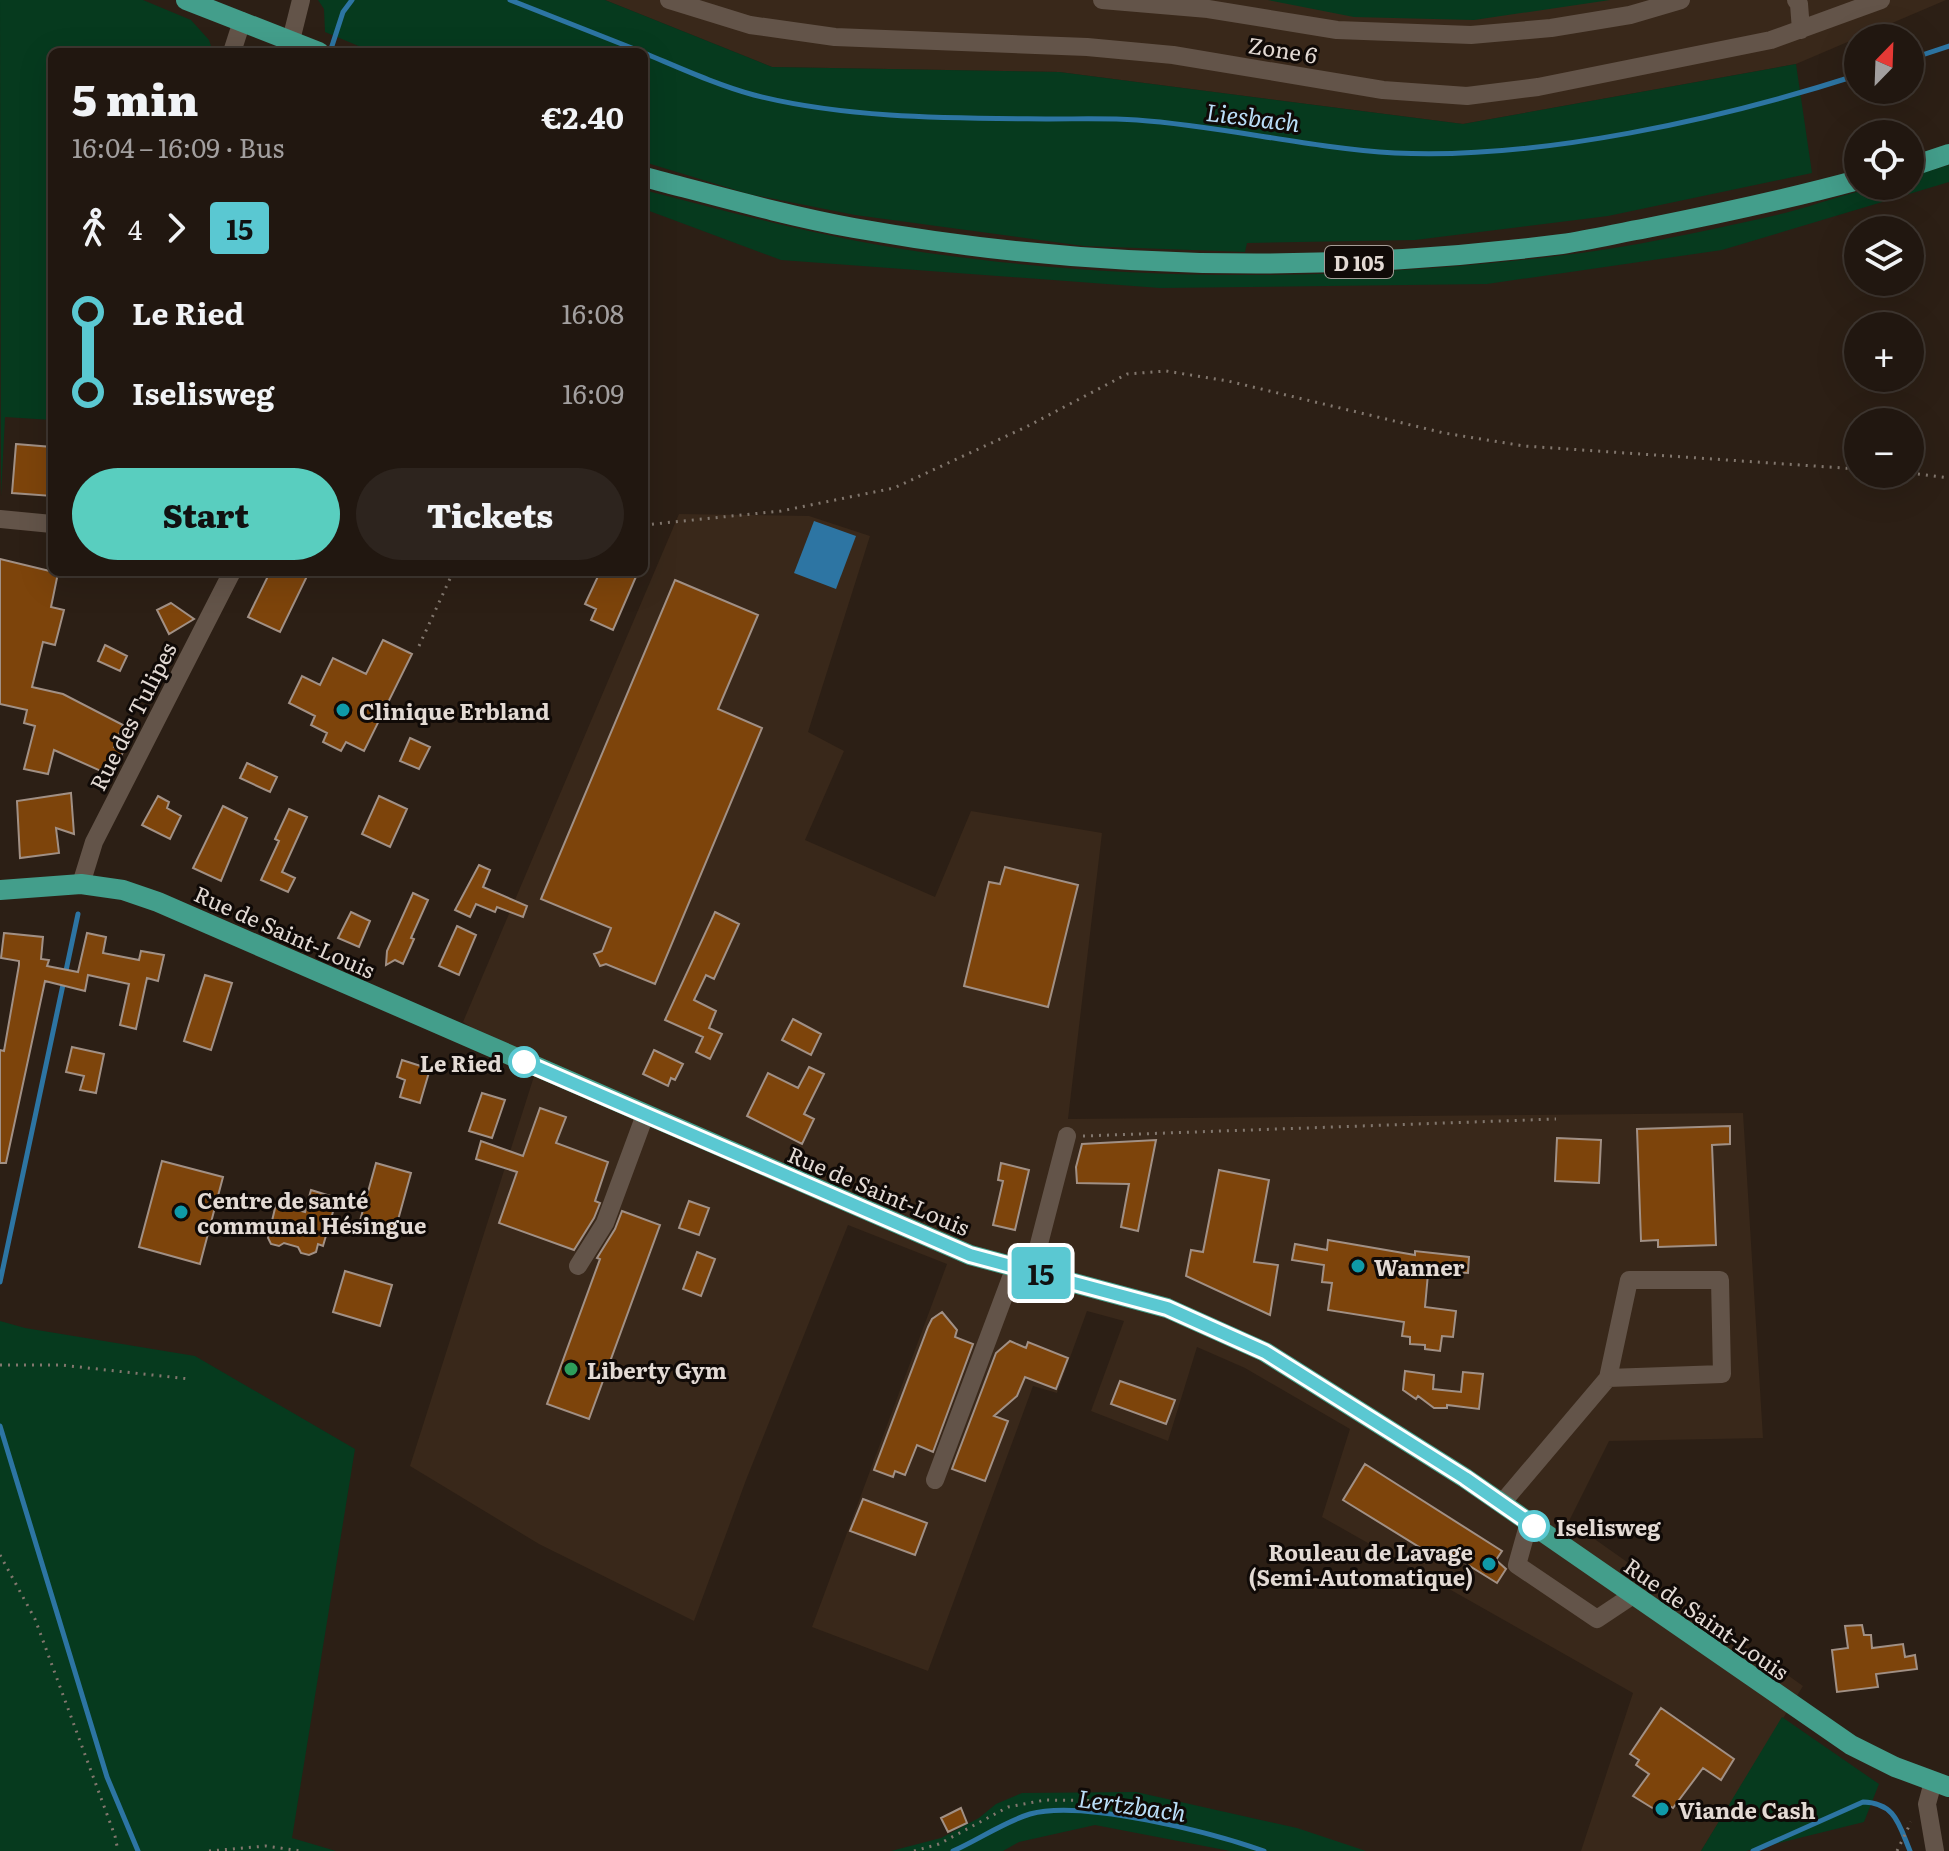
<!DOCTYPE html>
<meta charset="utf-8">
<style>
:root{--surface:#211710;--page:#2d241e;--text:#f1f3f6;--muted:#a29f9f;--line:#3e3630;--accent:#59cebf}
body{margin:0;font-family:Literata,serif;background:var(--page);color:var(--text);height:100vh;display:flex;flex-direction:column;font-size:30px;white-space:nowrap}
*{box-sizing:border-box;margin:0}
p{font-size:26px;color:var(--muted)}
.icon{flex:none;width:44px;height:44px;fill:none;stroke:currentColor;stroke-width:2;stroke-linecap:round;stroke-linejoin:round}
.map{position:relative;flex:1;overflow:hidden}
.panel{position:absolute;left:48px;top:48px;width:600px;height:528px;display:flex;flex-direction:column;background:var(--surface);border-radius:12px;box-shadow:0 8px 32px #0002,0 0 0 2px var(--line)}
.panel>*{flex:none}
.badge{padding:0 16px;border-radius:6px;font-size:28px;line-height:52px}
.needle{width:52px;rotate:23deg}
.controls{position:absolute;left:1844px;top:24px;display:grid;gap:16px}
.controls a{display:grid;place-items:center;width:80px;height:80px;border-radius:50%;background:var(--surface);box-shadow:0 8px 32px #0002,0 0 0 2px var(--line);font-size:40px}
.map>.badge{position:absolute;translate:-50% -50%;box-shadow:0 0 0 4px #fff}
.legs{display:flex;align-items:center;gap:12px;height:88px;padding:0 24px;font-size:26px}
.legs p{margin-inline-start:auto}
.headline{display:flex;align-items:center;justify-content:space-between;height:136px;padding:0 24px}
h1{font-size:44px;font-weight:800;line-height:60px}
.button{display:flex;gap:16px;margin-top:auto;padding:16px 24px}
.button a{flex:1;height:92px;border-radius:48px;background:var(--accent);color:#111;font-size:32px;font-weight:800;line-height:92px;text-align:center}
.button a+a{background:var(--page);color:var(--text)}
ul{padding:0 24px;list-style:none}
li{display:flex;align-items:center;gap:28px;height:80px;font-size:30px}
li i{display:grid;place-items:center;width:12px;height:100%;margin:0 10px;background:currentColor}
li i::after{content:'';width:20px;height:20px;margin:-10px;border:6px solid;border-radius:50%;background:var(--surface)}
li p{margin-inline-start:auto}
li:first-child i{background:linear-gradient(#0000 50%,currentColor 0)}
li:last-child i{background:linear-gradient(currentColor 50%,#0000 0)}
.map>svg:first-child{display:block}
.built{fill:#39281a}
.green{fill:#063a1e}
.water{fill:#2d75a3}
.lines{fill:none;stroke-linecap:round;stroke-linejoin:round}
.stream{stroke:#2d75a3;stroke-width:5}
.building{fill:#7d440b;stroke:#a19085;stroke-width:2}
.path{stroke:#82776e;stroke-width:3;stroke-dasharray:2 6;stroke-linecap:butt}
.minor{stroke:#635449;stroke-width:18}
.major{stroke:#439e8b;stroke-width:20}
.line-1-casing{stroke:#fff;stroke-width:18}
.line-1{stroke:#5ac8d2;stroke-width:12}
.culture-dot{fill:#0f9aa8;stroke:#100a07;stroke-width:3}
.stop-1-dot{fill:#fff;stroke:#5ac8d2;stroke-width:4}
.leisure-dot{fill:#2e9e5b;stroke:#100a07;stroke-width:3}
.labels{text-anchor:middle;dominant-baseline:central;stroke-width:6;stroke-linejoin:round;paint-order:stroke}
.shield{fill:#100a07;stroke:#a49c96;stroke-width:2}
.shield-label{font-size:20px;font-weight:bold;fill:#e3dad4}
.street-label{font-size:22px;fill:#e3dad4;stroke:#100a07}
.poi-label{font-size:22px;font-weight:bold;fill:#e3dad4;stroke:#100a07;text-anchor:start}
.stop-label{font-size:22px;font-weight:bold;fill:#e3dad4;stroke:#100a07;text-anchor:end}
.water-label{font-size:24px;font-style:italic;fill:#badef8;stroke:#100a07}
</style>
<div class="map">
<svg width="1949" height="1851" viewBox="0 0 1949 1851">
<rect width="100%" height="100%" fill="#2c1f15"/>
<!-- built -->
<path class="built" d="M605 0H1946L1796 64 1463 124 1059 72 772 67Z
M679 514 809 516 870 536 808 732 844 751 805 840 935 897 971 811 1102 833 1068 1119 1743 1113 1763 1438 1609 1441 1569 1521 1803 1686 1701 1851H1581L1633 1693 1322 1517 1350 1429 1245 1368 1197 1347 1168 1441 1091 1411 1124 1321 1087 1311 1057 1393 1033 1386 928 1671 812 1627 947 1264 848 1225 746 1480 694 1621 539 1544 410 1466 536 1070 463 1022Z"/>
<!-- green -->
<path class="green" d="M0 0H143L191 20 209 40 213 52H52V420L5 417 1 496Z
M318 0H605L772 67 1059 72 1463 124 1796 64 1812 173 1608 216 1415 240 1247 243 1245 252 1084 246 855 215 749 194 644 162V52H373L325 32 324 9Z
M1268 0H1610L1474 20 1354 17Z
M1949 165V182L1722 250 1487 284 1160 288 781 260 644 209V190C729 212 814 235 902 249 1119 283 1339 282 1557 256 1633 247 1710 230 1785 213 1816 205 1847 193 1878 187 1888 185 1900 186 1910 186V177Z
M0 1321 25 1328 195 1356 355 1449 292 1838 336 1851H0Z
M1782 1717 1879 1784 1864 1822 1746 1851H1701Z
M1136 1792 1297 1828 1366 1851H1230L1095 1825 1019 1842 1003 1851H891L941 1838 979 1818 996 1804 1022 1793Z"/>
<!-- water -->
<path class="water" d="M814 521 856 536 836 589 794 573Z"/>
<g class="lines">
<!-- stream -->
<path class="stream" d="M510 0 642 52
M330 52 343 12 352 0
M644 53C680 68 717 85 754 95 848 119 954 118 1050 119 1079 119 1108 118 1137 120 1223 126 1308 148 1395 153 1539 160 1721 119 1858 75
M1910 59 1949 46
M0 1282 78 914
M0 1426 107 1777 138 1851
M953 1851C978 1840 1004 1822 1030 1814 1082 1799 1213 1833 1264 1851
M1753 1851 1863 1802C1896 1803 1899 1825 1910 1851"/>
</g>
<!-- building -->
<path class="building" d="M16 444 52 447V496L12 493Z
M0 559 58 573 51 607 64 610 55 645 43 642 32 687 63 694 123 725 114 747 123 752 112 776 54 750 48 774 24 769 35 726 24 723 27 710 0 704Z
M270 572H309L280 632 248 617Z
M600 572H638L613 630 591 620 596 609 585 604Z
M675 580 758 615 718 709 762 728 655 984 606 964 600 966 594 954 602 951 611 928 541 899Z
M171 603 194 619 169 634 157 610Z
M383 640 412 654 364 751 346 742 341 751 323 742 327 733 311 725 315 716 289 703 302 676 320 685 333 658 366 674Z
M105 645 127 656 120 671 98 661Z
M410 738 430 747 419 769 400 761Z
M247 763 277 777 270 792 240 778Z
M71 793 74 834 56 828 59 853 20 858 17 801Z
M158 796 169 802 167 808 181 816 170 839 142 825Z
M379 796 407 809 390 847 362 834Z
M223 806 247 818 221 881 193 868Z
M289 809 307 817 282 872 295 878 288 892 261 880 279 841 275 839Z
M479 865 490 870 483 887 527 906 523 917 497 907 495 912 476 904 470 917 455 910Z
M1005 867 1078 885 1048 1007 964 986 989 882 1000 884Z
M413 893 428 900 411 938 414 939 403 964 395 960 386 965 387 951Z
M351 912 370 921 359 947 338 938Z
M715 912 739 924 714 979 706 975 694 1000 716 1011 709 1028 722 1034 710 1059 696 1052 703 1037 665 1020Z
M457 926 476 935 459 975 439 966Z
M4 933 43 937 41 959 49 960 47 966 78 972 87 933 106 937 103 953 139 960 141 951 164 955 158 981 147 978 136 1029 120 1025 129 984 88 975 85 991 45 981 6 1163H0V1050L4 1051 19 965V961L1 958Z
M205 975 232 983 211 1050 184 1041Z
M793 1019 821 1034 811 1055 782 1040Z
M72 1047 104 1054 96 1093 80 1090 84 1076 66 1072Z
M654 1050 683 1064 675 1080 671 1078 668 1086 643 1074Z
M402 1060 430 1069 420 1103 400 1097 405 1080 397 1077Z
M809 1067 824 1074 804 1114 814 1119 802 1144 747 1116 768 1073 798 1088Z
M482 1093 505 1100 492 1138 469 1131Z
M540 1108 566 1117 556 1143 608 1162 595 1201 600 1203 594 1218 574 1250 499 1223 517 1172 476 1159 481 1141 523 1156Z
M1730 1126V1144L1712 1145 1716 1245 1658 1247V1240L1641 1241 1637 1129Z
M1557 1138 1601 1140 1599 1183 1555 1181Z
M1156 1140 1138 1231 1121 1227 1129 1184 1077 1183 1076 1167 1082 1144Z
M162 1161 223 1177 200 1264 139 1247Z
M376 1163 411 1173 393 1238 358 1228Z
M1001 1163 1029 1170 1015 1230 993 1225 1003 1181 998 1180Z
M1219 1170 1269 1180 1254 1262 1278 1265 1270 1315 1186 1276 1191 1250 1203 1252Z
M311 1190 337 1198 323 1246 318 1244 316 1252 309 1255 301 1253 298 1247 284 1243 279 1246 271 1244 268 1238 276 1204 305 1212Z
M689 1201 709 1208 699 1235 679 1228Z
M622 1211 660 1225 589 1419 547 1404 600 1259 597 1258 615 1229Z
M1328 1240 1415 1255V1251L1469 1257 1468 1273 1436 1271 1435 1275 1428 1274 1425 1307 1456 1311 1453 1337 1442 1336 1440 1351 1425 1349V1345L1410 1344V1337L1402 1336 1404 1322 1328 1310 1332 1283 1322 1282 1324 1265 1292 1260 1295 1244 1327 1250Z
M697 1252 715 1259 701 1296 683 1289Z
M345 1271 392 1285 380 1326 333 1312Z
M942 1312 957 1330 955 1337 973 1344 933 1452 917 1445 905 1475 895 1471 893 1477 874 1470 928 1327 932 1319Z
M1010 1341 1026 1348 1028 1342 1068 1358 1056 1389 1025 1377 1017 1396 994 1416 1008 1421 985 1481 952 1469 996 1353Z
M1405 1371 1434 1375 1433 1389 1461 1392 1463 1372 1483 1374 1479 1409 1447 1405V1408H1434L1418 1396 1416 1399 1403 1390Z
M1120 1381 1175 1400 1166 1424 1111 1404Z
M1365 1464 1502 1551 1496 1560 1506 1569 1497 1583 1455 1557 1450 1566 1343 1500Z
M863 1499 927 1523 915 1555 850 1531Z
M1862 1625 1864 1635H1871L1872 1648 1903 1644 1905 1657 1915 1655 1917 1669 1876 1674 1878 1687 1837 1692 1832 1650 1848 1648 1845 1626Z
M1661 1708 1734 1759 1721 1780 1703 1768 1673 1808 1668 1805 1662 1814 1633 1796 1649 1774 1636 1765 1639 1760 1630 1754Z
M961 1808 967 1823 948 1832 941 1818Z"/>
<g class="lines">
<!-- path -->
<path class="path" d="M1910 473 1949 478
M644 525 781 511 894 488 1026 427 1127 374 1166 371 1228 381 1444 433 1524 446 1858 469
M419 646 453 572
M1083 1136 1556 1119
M0 1365H61L189 1379
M0 1555 35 1619 115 1836 118 1851
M209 1851 266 1846 301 1851
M914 1851 939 1844 1008 1807 1045 1800 1120 1801
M1897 1851 1911 1822"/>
<!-- minor -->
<path class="minor" d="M669 0 750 25 835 37 1087 47 1173 55 1383 90 1467 96 1538 87 1771 40 1881 0
M1102 0 1208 9 1337 30 1471 35 1551 28 1630 15 1681 0
M1796 0 1799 4 1801 30
M232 52 242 21
M288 52 301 0
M0 519 52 524
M81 884 94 842 232 572
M578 1266 605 1223 645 1115
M1032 1271 1067 1136
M935 1480 1015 1267
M1502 1503 1608 1378 1722 1374 1720 1280H1629L1608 1378
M1529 1522 1517 1565 1597 1619 1633 1595
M1933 1782 1927 1804 1935 1851"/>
<!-- major -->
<path class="major" d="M186 0 319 52
M1910 167 1949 154
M644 177C714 195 783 215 854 228 1088 270 1326 274 1562 244 1590 240 1619 233 1647 228 1718 214 1788 199 1858 180
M0 890 81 884 123 890 158 902 970 1255 1167 1308 1265 1352 1465 1478 1851 1745 1895 1767 1949 1787"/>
</g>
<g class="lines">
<defs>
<path id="line-1" d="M524 1062 970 1255 1167 1308 1265 1352 1465 1478 1534 1526"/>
</defs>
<!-- line-1 casing -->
<use href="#line-1" class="line-1-casing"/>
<!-- line-1 -->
<use href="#line-1" class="line-1"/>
</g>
<!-- markers -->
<g class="culture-dot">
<circle cx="343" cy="710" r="8"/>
<circle cx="181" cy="1212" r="8"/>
<circle cx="1358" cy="1266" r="8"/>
<circle cx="1489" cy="1564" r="8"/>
<circle cx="1662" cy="1809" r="8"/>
</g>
<g class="stop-1-dot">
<circle cx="524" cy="1062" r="14"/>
<circle cx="1534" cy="1526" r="14"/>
</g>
<circle class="leisure-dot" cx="571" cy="1369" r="8"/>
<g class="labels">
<!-- shield labels -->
<rect class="shield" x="1325" y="246" width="68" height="32" rx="6"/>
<g class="shield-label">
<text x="1359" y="262">D 105</text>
</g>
<!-- street labels -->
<g class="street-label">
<text transform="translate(1283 49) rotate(9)">Zone 6</text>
<text transform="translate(132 716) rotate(-63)">Rue des Tulipes</text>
<text transform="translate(285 931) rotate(24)">Rue de Saint-Louis</text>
<text transform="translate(879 1190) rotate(23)">Rue de Saint-Louis</text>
<text transform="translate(1707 1618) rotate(35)">Rue de Saint-Louis</text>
</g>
<!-- poi labels -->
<g class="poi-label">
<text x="359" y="710">Clinique Erbland</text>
<text x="197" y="1199">Centre de santé<tspan x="197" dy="25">communal Hésingue</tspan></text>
<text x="1374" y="1266">Wanner</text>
<text x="587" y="1369">Liberty Gym</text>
<text x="1473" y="1551" text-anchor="end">Rouleau de Lavage<tspan x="1473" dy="25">(Semi-Automatique)</tspan></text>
<text x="1678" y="1809">Viande Cash</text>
</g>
<!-- stop labels -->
<g class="stop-label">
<text x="502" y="1062">Le Ried</text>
<text x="1556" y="1526" text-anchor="start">Iselisweg</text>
</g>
<!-- water labels -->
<g class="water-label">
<text transform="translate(1253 116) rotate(7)">Liesbach</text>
<text transform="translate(1132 1804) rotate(8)">Lertzbach</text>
</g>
</g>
</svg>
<div class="controls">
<a><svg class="needle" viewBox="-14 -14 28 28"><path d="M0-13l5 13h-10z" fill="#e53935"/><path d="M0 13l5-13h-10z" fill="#a29f9f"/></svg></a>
<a><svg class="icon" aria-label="locate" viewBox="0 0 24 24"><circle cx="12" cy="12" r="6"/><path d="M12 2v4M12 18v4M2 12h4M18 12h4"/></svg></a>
<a><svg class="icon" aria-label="layers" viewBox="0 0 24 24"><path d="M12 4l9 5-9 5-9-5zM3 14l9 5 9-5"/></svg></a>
<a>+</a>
<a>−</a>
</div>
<b class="badge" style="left:1041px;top:1273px;background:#5ac8d2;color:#111">15</b>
<section class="panel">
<div class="headline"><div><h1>5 min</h1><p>16:04 – 16:09 · Bus</p></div><b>€2.40</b></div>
<div class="legs"><svg class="icon" aria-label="walk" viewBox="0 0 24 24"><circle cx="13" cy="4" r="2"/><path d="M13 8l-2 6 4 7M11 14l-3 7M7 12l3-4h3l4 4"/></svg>4<svg class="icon" aria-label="forward" viewBox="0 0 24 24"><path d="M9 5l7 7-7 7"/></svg><b class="badge" style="background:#5ac8d2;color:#111">15</b></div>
<ul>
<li><i style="color:#5ac8d2"></i><b>Le Ried</b><p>16:08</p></li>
<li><i style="color:#5ac8d2"></i><b>Iselisweg</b><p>16:09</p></li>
</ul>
<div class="button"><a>Start</a><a>Tickets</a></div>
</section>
</div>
